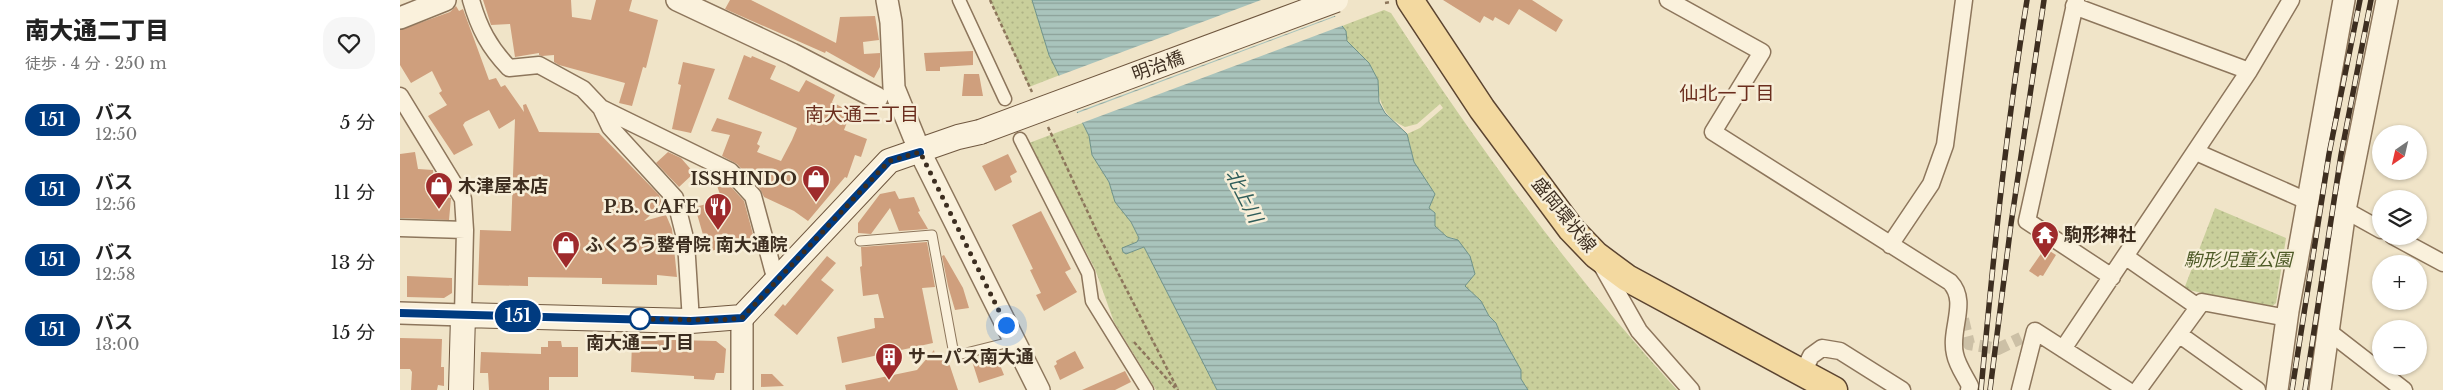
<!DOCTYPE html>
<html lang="ja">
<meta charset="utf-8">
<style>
:root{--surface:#fff;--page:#f6f6f6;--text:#222;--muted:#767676}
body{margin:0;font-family:"Libre Baskerville","Noto Sans JP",serif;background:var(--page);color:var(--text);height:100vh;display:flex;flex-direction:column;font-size:19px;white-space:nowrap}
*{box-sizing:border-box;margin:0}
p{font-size:16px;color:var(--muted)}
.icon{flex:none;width:28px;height:28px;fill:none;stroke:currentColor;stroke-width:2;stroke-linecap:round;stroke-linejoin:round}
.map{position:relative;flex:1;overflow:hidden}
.panel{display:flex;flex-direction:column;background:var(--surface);width:400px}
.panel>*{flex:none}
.badge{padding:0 10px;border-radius:16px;font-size:18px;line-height:32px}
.needle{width:32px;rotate:214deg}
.buttons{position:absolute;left:1972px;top:125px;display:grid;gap:10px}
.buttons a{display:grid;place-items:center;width:55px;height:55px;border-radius:50%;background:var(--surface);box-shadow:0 1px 4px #0004;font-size:25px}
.you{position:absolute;width:25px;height:25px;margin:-12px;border:4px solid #fff;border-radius:50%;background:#1a73e8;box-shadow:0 0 0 8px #1a73e833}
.map>.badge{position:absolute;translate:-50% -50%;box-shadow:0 0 0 2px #fff}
.round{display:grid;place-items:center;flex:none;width:52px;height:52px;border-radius:20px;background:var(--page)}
.overview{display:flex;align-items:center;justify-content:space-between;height:85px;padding:0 25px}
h1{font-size:24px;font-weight:800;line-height:38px}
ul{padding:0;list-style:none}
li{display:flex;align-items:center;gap:15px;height:70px;padding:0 25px}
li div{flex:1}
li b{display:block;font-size:19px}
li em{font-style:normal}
li .badge{min-width:55px;font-weight:700;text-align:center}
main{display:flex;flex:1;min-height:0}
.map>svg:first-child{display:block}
.green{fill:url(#green-dots)}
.water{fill:url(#water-rules);stroke:#6f938a}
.pier{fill:#f0e4c8}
.building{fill:#cf9f7d}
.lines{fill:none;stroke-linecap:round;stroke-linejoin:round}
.pedestrian-tunnel{stroke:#ccc0a6;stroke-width:12;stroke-dasharray:12 6;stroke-linecap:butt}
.service-casing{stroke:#8d765c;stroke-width:11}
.pedestrian-casing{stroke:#8d765c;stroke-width:15}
.minor-casing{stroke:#8d765c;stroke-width:19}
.tertiary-casing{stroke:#8d765c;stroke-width:24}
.secondary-casing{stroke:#6f573f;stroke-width:26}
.primary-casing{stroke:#5b4430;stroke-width:29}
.path{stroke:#8d765c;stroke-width:2.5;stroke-dasharray:4 2.5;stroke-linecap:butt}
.service{stroke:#faf1dc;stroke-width:9}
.pedestrian{stroke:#faf1dc;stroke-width:12}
.minor{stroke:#faf1dc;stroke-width:16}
.tertiary{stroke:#faf1dc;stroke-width:21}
.secondary{stroke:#faf1dc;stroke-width:24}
.primary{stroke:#f3d9a0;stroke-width:26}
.rail-casing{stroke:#3d2e20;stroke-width:5.5}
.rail{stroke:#f7eed8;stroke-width:4;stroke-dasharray:11;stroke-linecap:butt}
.secondary-bridge-casing{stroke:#6f573f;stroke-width:26;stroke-linecap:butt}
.secondary-bridge{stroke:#faf1dc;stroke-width:24}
.line-casing{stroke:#fff;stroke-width:11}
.line{stroke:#003b80;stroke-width:8}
.walk{stroke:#3d2e20;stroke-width:5;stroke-dasharray:0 9}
.stop-dot{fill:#fff;stroke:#003b80;stroke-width:2.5}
.labels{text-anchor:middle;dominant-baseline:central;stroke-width:5;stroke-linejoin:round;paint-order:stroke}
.street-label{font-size:18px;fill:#3d2e20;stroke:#f7eed8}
.poi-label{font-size:18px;font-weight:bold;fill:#3d2e20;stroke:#f7eed8;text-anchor:start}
.park-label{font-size:18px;font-style:italic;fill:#4d5a26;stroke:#f7eed8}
.stop-label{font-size:18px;font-weight:bold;fill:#3d2e20;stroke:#f7eed8}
.neighbourhood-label{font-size:19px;fill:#6b2e1e;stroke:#f7eed8}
.water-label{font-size:19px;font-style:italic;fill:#2f5d5a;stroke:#f7eed8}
</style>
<main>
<section class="panel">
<div class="overview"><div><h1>南大通二丁目</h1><p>徒歩 · 4 分 · 250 m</p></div><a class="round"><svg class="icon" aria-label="heart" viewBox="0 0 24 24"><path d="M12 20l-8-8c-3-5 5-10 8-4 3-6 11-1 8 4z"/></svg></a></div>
<ul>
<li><span class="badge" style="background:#003b80;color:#fff">151</span><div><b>バス</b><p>12:50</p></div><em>5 分</em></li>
<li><span class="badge" style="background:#003b80;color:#fff">151</span><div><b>バス</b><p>12:56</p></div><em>11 分</em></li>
<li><span class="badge" style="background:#003b80;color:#fff">151</span><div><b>バス</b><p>12:58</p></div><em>13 分</em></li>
<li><span class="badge" style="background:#003b80;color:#fff">151</span><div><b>バス</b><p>13:00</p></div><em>15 分</em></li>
</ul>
</section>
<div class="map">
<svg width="2043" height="390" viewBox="0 0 2043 390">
<defs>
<pattern id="green-dots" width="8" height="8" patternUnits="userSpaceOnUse" patternTransform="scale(1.25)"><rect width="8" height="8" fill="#c9cf9b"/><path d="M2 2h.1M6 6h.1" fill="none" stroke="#aeb285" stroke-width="1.8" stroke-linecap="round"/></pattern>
<pattern id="water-rules" width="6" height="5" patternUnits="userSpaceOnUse" patternTransform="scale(1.25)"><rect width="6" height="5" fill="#a9c4bc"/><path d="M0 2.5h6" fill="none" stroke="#8ba098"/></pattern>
</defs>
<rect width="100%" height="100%" fill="#f0e4c8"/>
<!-- green -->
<path class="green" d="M590 0H632L649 54 660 75 629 87Z
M984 10 991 13C1077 145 1170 273 1277 390H1127L1121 379V370L1100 333 1096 323 1089 316 1076 296 1068 291 1065 285 1054 238 1047 237 1035 226V213L1029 209 1031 201 1014 162 1007 134 1020 128 1043 108 1040 104 1017 124 1005 127C975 113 982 92 970 66 966 57 954 51 949 43 945 38 946 31 942 26Z
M682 123 689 136 692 155 709 182 715 202 731 222 739 238 737 242 723 248 726 254 744 247 817 390H756L714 322 695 269 629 143Z
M1815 208 1886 238 1876 303 1870 308 1784 289Z"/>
<!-- water -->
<path class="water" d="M632 0H922L946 31 947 41 969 63 978 80 979 102 985 113 1007 134 1014 162 1035 194 1029 208 1035 213V226L1047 237 1058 240 1070 256 1075 274 1065 286 1081 301 1089 316 1096 323 1100 333 1121 370V379L1128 390H817L744 247 726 254 723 252 722 248 737 242 739 238 731 222 715 202 709 182 692 155 689 136 649 55Z"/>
<!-- pier -->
<path class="pier" d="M861 0H925L937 15 674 113 658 76Z
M937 16 944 25 679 124 675 114Z"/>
<!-- building -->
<path class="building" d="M83 0H171L172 17 191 20 196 0H232L229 11 258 20 246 68 243 67 232 106 219 103 225 83 159 65 154 62V55L142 56 139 55V53L115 57 110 24 91 25Z
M330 0H351L436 43 440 17 475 16 479 40 463 42 464 54 480 53V67L474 78 426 51 425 53 325 9Z
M1043 0H1132L1163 20 1156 32 1119 9 1109 25 1095 17 1093 21 1084 16 1080 23Z
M56 6 59 11 63 9 89 80 96 78 101 87 105 85 124 112 123 105 126 104 139 132 199 133 259 195 262 204 244 221 266 215 272 229 277 277 257 275V285L202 284V278L128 277V286L78 285 80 230 111 231 115 119 99 129 89 110 65 122 63 125 73 145 54 155 28 116 47 105 39 93 42 91 32 71 11 83 0 65V30L50 12Z
M573 51V65L540 67V71H526L524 53Z
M344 55 351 58 352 56 376 66 370 79 399 92 406 80 435 95 432 102 451 112 444 130 467 139 461 157 455 155 447 178 445 177 408 221 394 211 364 197 360 189 337 164 322 156 330 135 311 131 317 118 362 132 357 144 360 146 357 152 381 161 392 140 397 128 328 99Z
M283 62 315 69 291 133 272 129 281 85 278 84Z
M564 74H579L583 96H562Z
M15 152 18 169 33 170 35 195 51 198 49 220 0 218V154Z
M268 152 281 158 294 173 279 187 256 163Z
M608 154 617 172 610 176 612 182 595 191 582 166Z
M315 175 324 179 344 201 354 238 308 252 295 207 322 200 316 183 312 181Z
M495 191 499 199 514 197 520 211 518 212 528 229 499 231 490 208 471 234 458 233V223L480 194Z
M641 211 671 269 665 272 677 292 644 311 636 295 641 293 630 270 633 269 612 225Z
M527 242 535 287 522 288 533 343 442 363 437 337 475 328 474 318H484L478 294 463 296 460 267 462 266 461 247Z
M1645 248 1656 255 1643 276 1640 275 1638 277 1629 271Z
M544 255 563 288 569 308 555 310 548 286 542 256Z
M427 256 436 263 421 280 434 290 397 335 374 315 383 304 385 306Z
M7 276 52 278V293L44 298 7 297Z
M0 338 42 339 41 367H44V386L38 385 37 390H11L12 372 10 369H0Z
M274 340 316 341 326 349 324 373H316L314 380 294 379V376L231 372 232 341Z
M148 341H161L162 347H178V377H149V390H89L88 373H80L81 352 141 354V347H148Z
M534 350 536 360 545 358 550 366 558 390H446L445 385 517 370Z
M675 351 684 368 660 380 654 366 657 364 656 361Z
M592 355 595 366 600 365 604 375 579 383 572 361Z
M725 371 731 382 715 390H682Z
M361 374H372L384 386 361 387Z"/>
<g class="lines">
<!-- pedestrian-tunnel -->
<path class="pedestrian-tunnel" d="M1563 319 1569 344 1598 349 1621 338"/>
<defs>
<path id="service" d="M460 241 532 235 553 349 562 354 614 341"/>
<path id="pedestrian" d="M559 0 605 99
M620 139 688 273 692 301 747 390"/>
<path id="minor" d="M71 0C79 28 89 47 109 68L139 65 183 89 201 108 210 127 275 198 286 242 291 321
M1268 0 1362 52 1313 132 1550 282C1569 302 1549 329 1555 354 1557 365 1565 376 1570 386L1569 390
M1676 0 1627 221 1712 277
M1674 6 1849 71
M0 96 63 199 65 230 63 315
M201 108 330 171 353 196 376 281
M1796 152 1907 201
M1945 210 1981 230
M0 228 65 230
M1993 236 2043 263
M1490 245 1531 184 1545 145 1564 0
M1726 257 1798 307
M1201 264 1239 331 1291 390
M1928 331 2004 390
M1780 335 1857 390
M1663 349 1849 71 1891 0
M1402 374 1411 356 1422 348 1440 351 1502 390
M1620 390 1635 331 1727 390
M1738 390 1802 302 1887 318"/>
<path id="tertiary" d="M277 0 392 54 477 98
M487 0 491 22 494 88 520 152 639 390
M0 18 45 0
M0 313 63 315
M342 390V317
M1877 390 1888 311 1944 0
M1920 390 1945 210 1987 0"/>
<path id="secondary" d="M61 390 63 315 291 321 342 317 489 161 558 137 580 132"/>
<path id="primary" d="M1010 0 1082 109 1171 229 1196 255 1227 278 1434 390"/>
</defs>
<!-- service casing -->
<use href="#service" class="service-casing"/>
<!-- pedestrian casing -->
<use href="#pedestrian" class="pedestrian-casing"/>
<!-- minor casing -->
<use href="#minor" class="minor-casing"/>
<!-- tertiary casing -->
<use href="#tertiary" class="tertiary-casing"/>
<!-- secondary casing -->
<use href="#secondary" class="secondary-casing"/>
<!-- primary casing -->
<use href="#primary" class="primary-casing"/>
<!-- path -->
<path class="path" d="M590 0 632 92
M985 3 991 2
M648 127 697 232 778 390
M734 342 775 388"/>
<!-- service -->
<use href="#service" class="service"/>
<!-- pedestrian -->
<use href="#pedestrian" class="pedestrian"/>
<!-- minor -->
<use href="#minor" class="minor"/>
<!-- tertiary -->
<use href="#tertiary" class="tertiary"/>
<!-- secondary -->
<use href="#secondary" class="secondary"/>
<!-- primary -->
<use href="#primary" class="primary"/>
<defs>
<path id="rail" d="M1581 390C1593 260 1606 129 1627 0
M1590 390 1611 224 1644 0
M1892 390 1929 154 1960 0
M1905 390 1941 155 1971 0"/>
</defs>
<!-- rail casing -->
<use href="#rail" class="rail-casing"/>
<!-- rail -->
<use href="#rail" class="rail"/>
<defs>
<path id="secondary-bridge" d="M580 132 936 0"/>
</defs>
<!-- secondary-bridge casing -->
<use href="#secondary-bridge" class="secondary-bridge-casing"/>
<!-- secondary-bridge -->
<use href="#secondary-bridge" class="secondary-bridge"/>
</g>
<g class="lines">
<defs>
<path id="line" d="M0 313 291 321 342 318 489 161 520 152"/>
</defs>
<!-- line casing -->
<use href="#line" class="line-casing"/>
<!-- line -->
<use href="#line" class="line"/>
<!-- walk -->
<path class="walk" d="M240 319H233L320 320 342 318 489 161 520 152 606 325"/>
</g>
<!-- icons -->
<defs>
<symbol id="shop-pin" viewBox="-11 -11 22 30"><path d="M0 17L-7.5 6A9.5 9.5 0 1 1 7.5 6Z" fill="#9e2a2b" stroke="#f7eed8"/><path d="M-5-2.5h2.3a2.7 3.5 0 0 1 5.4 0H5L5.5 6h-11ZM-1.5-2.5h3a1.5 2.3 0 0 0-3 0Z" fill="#fff"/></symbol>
<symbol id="restaurant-pin" viewBox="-11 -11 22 30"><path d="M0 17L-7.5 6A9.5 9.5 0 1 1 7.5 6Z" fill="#9e2a2b" stroke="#f7eed8"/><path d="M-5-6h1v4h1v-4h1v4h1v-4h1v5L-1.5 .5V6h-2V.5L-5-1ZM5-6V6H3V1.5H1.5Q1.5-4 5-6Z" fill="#fff"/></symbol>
<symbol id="temple-pin" viewBox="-11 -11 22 30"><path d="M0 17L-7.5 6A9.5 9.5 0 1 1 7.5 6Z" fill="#9e2a2b" stroke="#f7eed8"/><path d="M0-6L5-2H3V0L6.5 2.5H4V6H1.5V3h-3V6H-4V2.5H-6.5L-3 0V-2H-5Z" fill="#fff"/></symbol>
<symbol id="building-pin" viewBox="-11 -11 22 30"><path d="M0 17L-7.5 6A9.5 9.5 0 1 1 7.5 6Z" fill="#9e2a2b" stroke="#f7eed8"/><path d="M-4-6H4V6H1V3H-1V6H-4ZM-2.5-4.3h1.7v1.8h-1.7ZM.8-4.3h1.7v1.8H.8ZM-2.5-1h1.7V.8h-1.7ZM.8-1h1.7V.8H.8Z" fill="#fff"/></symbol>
</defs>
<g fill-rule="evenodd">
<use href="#shop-pin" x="400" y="163" width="32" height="43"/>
<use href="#shop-pin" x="23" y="170" width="32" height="43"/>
<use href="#restaurant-pin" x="302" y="191" width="32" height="43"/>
<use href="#temple-pin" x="1629" y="219" width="32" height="43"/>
<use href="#shop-pin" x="150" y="229" width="32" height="43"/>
<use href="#building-pin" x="473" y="341" width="32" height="43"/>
</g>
<!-- markers -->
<circle class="stop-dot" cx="240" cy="319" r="10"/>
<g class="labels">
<!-- street labels -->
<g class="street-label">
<text transform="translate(758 66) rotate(-20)">明治橋</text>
<text transform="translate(1164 215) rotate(51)">盛岡環状線</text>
</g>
<!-- poi labels -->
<g class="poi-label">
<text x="397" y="179" text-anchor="end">ISSHINDO</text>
<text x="58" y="186">木津屋本店</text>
<text x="299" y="207" text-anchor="end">P.B. CAFE</text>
<text x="1664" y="235">駒形神社</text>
<text x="185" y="245">ふくろう整骨院 南大通院</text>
<text x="508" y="357">サーパス南大通</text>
</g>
<!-- park labels -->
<g class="park-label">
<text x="1838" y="260">駒形児童公園</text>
</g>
<!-- stop labels -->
<g class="stop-label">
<text x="240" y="343">南大通二丁目</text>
</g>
<!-- neighbourhood labels -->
<g class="neighbourhood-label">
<text x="1327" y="93">仙北一丁目</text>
<text x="462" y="114">南大通三丁目</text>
</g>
<!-- water labels -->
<g class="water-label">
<text transform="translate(844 196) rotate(63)">北上川</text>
</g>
</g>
</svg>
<div class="buttons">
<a><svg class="needle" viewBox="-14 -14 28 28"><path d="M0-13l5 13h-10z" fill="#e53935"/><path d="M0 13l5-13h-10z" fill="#767676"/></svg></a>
<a><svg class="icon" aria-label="layers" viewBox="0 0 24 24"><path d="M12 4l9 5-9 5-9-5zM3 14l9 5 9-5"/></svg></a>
<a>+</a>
<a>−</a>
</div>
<div class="you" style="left:606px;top:325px"></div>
<b class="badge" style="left:118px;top:316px;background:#003b80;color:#fff">151</b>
</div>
</main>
